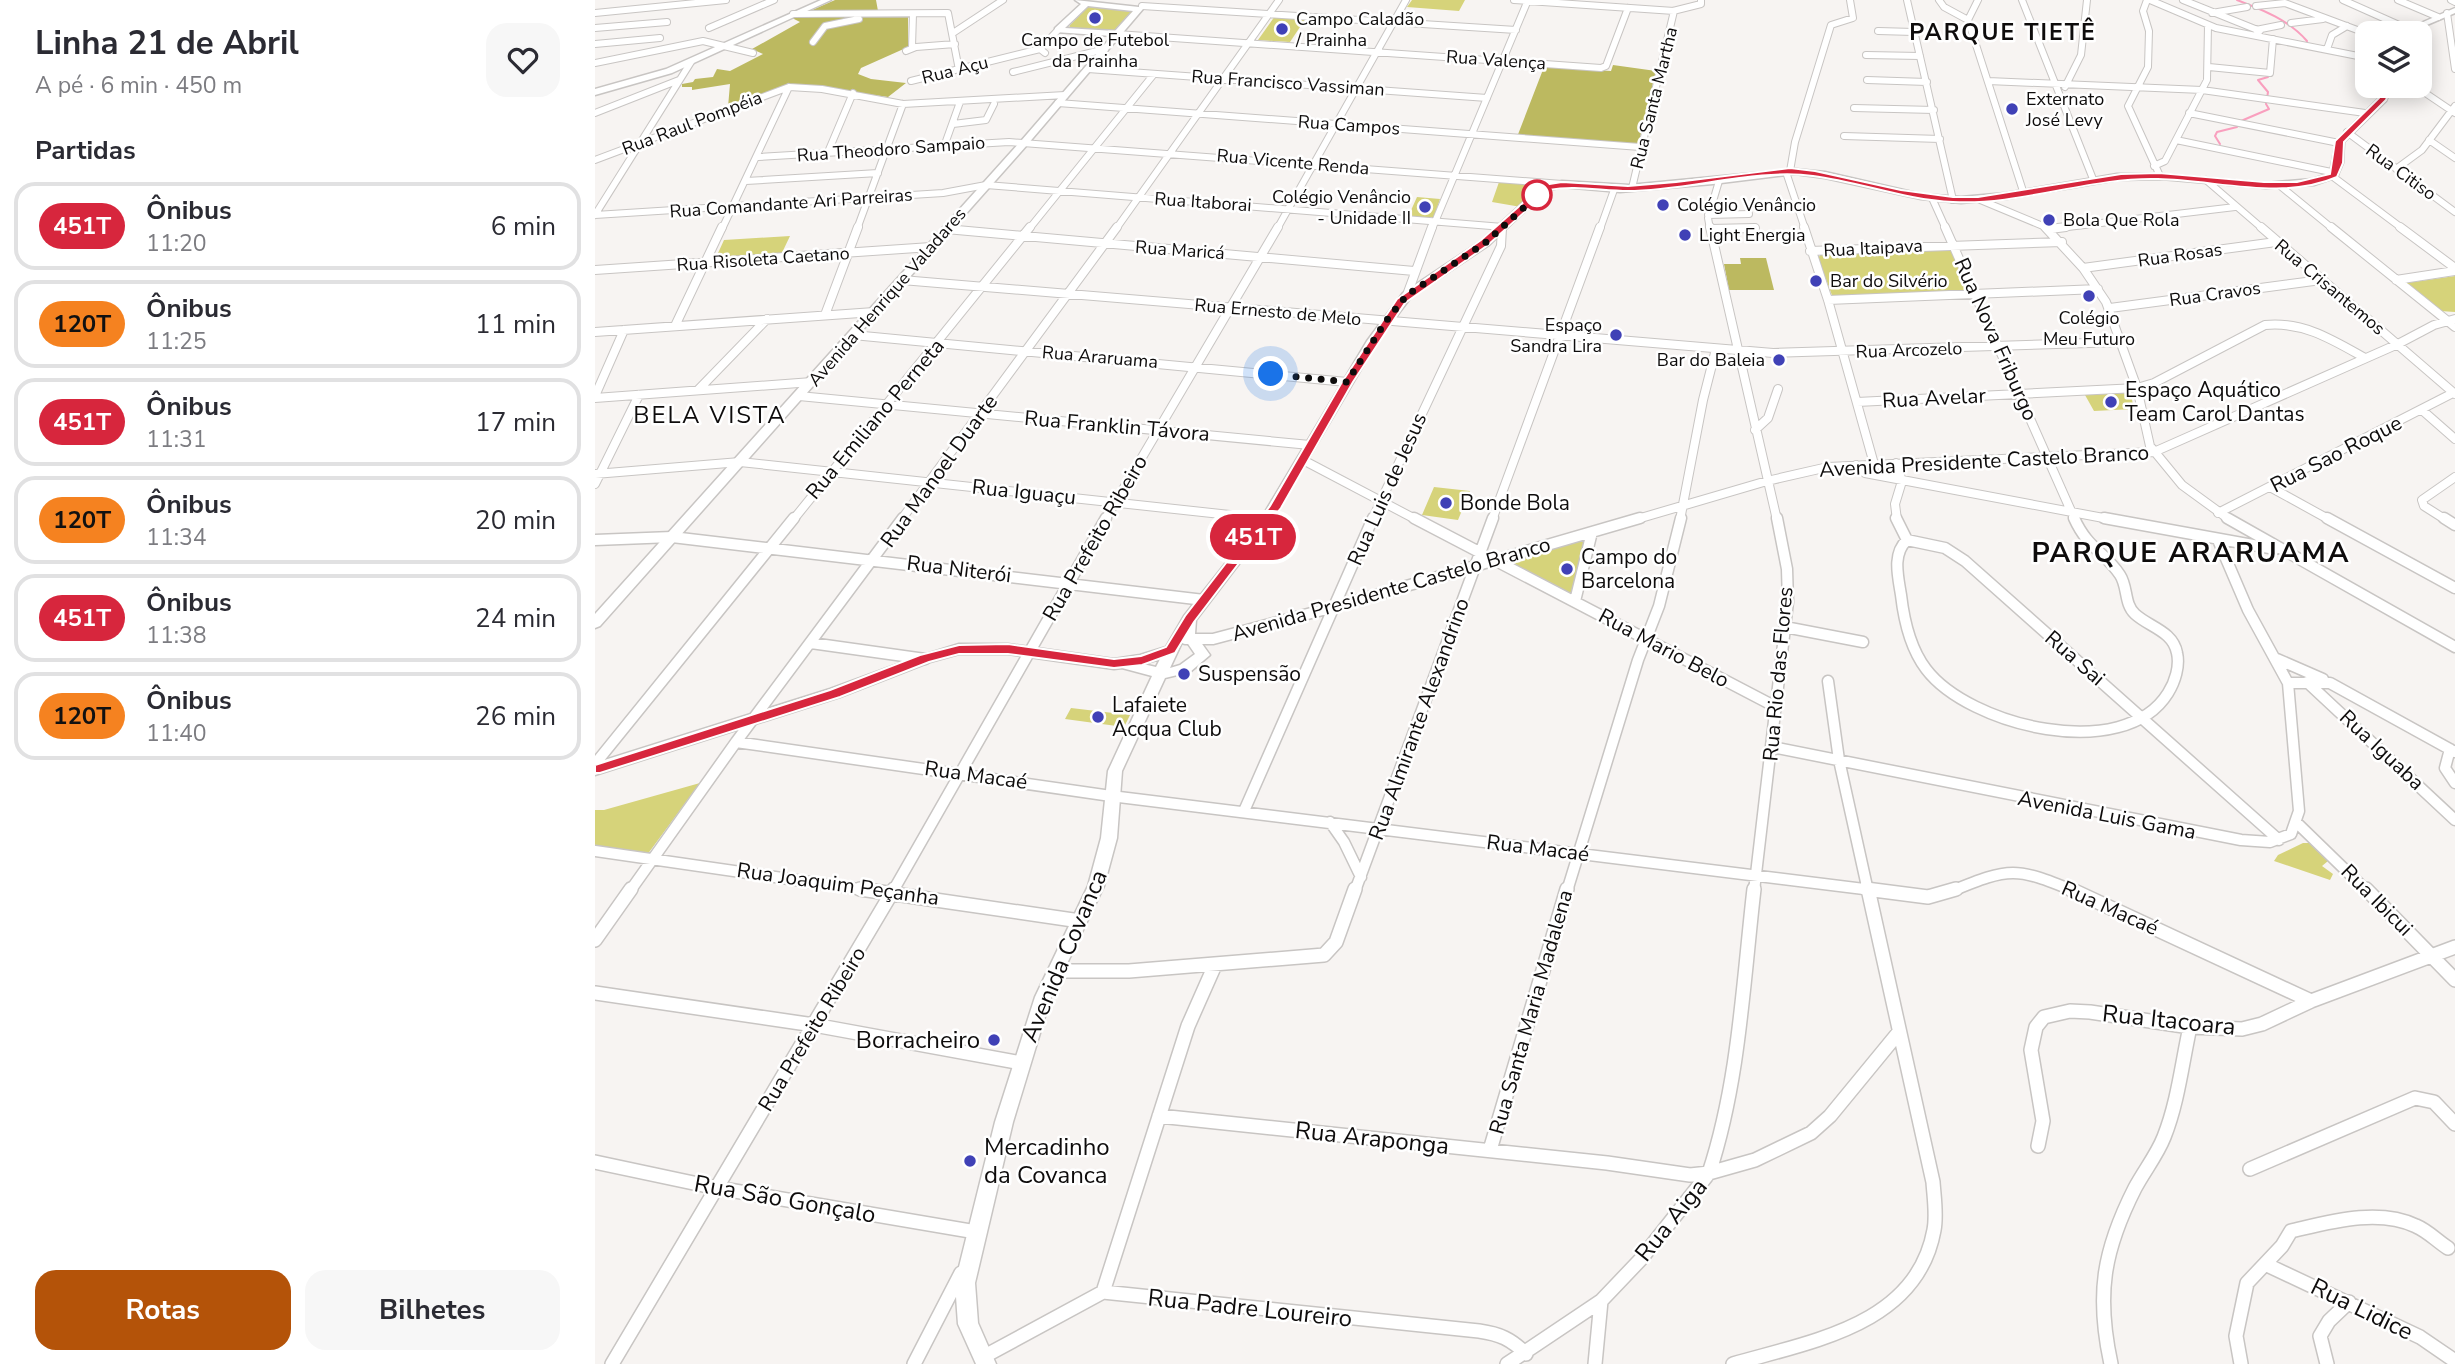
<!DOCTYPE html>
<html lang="pt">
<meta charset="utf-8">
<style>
:root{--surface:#fff;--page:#f7f7f7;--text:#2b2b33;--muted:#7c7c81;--line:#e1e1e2;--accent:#b45309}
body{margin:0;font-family:"Nunito Sans",sans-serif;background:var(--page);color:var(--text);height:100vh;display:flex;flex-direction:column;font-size:26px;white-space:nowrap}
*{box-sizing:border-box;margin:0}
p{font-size:23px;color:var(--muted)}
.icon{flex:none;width:38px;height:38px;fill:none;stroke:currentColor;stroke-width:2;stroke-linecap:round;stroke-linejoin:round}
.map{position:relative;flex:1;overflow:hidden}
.sheet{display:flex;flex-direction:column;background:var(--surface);width:595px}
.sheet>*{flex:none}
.badge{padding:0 14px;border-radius:23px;font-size:24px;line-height:46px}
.tools{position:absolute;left:1760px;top:21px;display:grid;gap:14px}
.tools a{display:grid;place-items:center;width:77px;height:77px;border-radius:14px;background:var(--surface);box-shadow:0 4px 18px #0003;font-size:35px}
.you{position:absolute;width:35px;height:35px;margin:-18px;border:5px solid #fff;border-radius:50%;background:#1a73e8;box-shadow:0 0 0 10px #1a73e833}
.map>.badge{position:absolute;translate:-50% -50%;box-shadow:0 0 0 4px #fff}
h2{padding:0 35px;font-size:26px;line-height:63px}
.round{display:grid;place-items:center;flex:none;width:74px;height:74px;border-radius:21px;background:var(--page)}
.headline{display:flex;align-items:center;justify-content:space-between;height:119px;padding:0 35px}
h1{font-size:33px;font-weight:700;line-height:52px}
.action{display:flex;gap:14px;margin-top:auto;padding:14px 35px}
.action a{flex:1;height:80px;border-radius:21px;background:var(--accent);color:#fff;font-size:28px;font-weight:700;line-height:80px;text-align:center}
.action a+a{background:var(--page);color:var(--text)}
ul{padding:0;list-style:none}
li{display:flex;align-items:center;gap:21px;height:88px;margin:0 14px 10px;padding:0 21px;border:4px solid var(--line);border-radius:21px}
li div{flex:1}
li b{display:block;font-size:26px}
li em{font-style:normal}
li .badge{min-width:77px;font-weight:700;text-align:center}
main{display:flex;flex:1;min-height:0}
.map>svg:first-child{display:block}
.green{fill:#d6d37a}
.forest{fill:#bcb960}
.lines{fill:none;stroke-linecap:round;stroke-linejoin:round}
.stream{stroke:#f99fbe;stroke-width:2}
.minor-far3-casing{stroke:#c8c5c3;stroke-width:8}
.minor-far2-casing{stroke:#c8c5c3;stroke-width:10}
.minor-far1-casing{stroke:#c8c5c3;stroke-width:13}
.minor-casing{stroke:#c8c5c3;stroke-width:16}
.major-casing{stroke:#c8c5c3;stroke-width:3}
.minor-far3{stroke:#fff;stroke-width:6}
.minor-far2{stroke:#fff;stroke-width:8}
.minor-far1{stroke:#fff;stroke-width:10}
.minor{stroke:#fff;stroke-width:13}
.major{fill:#fff;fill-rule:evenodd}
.line{fill:#d7263d;stroke:#fff;stroke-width:2}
.walk{stroke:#0e0c0c;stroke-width:7;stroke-dasharray:0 12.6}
.poi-dot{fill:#4041b6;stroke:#fff;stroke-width:2.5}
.stop-dot{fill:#fff;stroke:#d7263d;stroke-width:3.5}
.labels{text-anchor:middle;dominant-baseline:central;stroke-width:5;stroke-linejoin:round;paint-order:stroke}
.far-poi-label{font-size:18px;fill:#0e0c0c;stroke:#fff;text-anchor:start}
.far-street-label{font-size:18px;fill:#0e0c0c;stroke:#fff}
.street-label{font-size:21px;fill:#0e0c0c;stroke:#fff}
.poi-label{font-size:21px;fill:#0e0c0c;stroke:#fff;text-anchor:start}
.far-district-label{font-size:23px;font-weight:bold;letter-spacing:2px;fill:#0e0c0c;stroke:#fff}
.quarter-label{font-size:24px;letter-spacing:2px;fill:#0e0c0c;stroke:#fff}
.near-street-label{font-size:24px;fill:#0e0c0c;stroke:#fff}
.near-poi-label{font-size:24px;fill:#0e0c0c;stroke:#fff;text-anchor:end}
.district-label{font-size:28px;font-weight:bold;letter-spacing:2px;fill:#0e0c0c;stroke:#fff}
</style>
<main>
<section class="sheet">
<div class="headline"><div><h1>Linha 21 de Abril</h1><p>A pé · 6 min · 450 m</p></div><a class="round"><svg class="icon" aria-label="heart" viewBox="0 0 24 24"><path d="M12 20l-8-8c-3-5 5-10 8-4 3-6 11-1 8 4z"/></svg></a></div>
<h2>Partidas</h2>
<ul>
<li><span class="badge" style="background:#d7263d;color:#fff">451T</span><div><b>Ônibus</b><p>11:20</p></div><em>6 min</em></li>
<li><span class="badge" style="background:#f58220;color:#111">120T</span><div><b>Ônibus</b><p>11:25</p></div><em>11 min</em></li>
<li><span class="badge" style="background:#d7263d;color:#fff">451T</span><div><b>Ônibus</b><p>11:31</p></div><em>17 min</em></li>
<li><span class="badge" style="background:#f58220;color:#111">120T</span><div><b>Ônibus</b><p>11:34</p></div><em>20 min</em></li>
<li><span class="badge" style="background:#d7263d;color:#fff">451T</span><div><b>Ônibus</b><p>11:38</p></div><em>24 min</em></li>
<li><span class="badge" style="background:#f58220;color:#111">120T</span><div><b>Ônibus</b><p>11:40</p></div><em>26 min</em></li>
</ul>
<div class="action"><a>Rotas</a><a>Bilhetes</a></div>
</section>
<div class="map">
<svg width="1860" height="1364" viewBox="0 0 1860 1364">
<rect width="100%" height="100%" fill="#f7f4f2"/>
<!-- green -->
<path class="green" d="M817 0H870L864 11 812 7Z
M494 6 542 9 521 32 474 28 475 25Z
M680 16 711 18 695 42 663 40Z
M904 182 952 186 926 207 897 202Z
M822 197 845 199 839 217H813Z
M195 236 185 257 119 262 129 240Z
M1355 249 1376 293 1238 298 1223 258 1226 254Z
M1860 276V312L1845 311 1811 283Z
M1531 393 1536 395 1539 409 1499 411 1490 395Z
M839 487 875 491 863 520 827 515Z
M1000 537 984 599 916 562 925 558Z
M476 708 535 715 529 727 470 719Z
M105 783 52 855 0 848V810H9Z
M1708 843H1716L1733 857V861L1727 866 1738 874 1735 880 1679 861 1683 855Z"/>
<!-- forest -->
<path class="forest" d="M240 0H281L283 11H215Z
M313 14V47L266 68 263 74 276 79 311 83 293 97 222 87 187 86 133 107 135 84 97 90V87H87V84L98 82 100 79 118 77 122 69 135 71 168 54 157 49 205 22 197 18 204 16Z
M1018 65 1061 71 1043 146 922 137 949 67 1016 71Z
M1145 258H1171L1179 290H1134L1129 264H1146Z"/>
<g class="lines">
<!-- stream -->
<path class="stream" d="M1642 0C1668 10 1694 20 1712 41L1711 44
M1625 144 1620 136 1622 132 1642 127 1646 121 1674 109 1671 104 1673 92 1663 80 1673 77"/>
<defs>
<path id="minor-far3" d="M919 0 1079 11 1037 188
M1312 0 1358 200
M1344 0 1349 7 1373 20 1428 191
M1427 0 1498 179
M1552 0 1548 11 1554 31 1553 67 1533 106 1565 176
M1555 0 1621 28 1773 58
M1588 0 1665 31
M1748 0 1813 29
M1803 0 1843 17
M1856 0 1860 2
M547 6 921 30
M1661 6 1690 3 1773 34
M1078 11 1106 4V0
M0 13 131 0
M1617 13 1652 7
M1852 13 1860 69
M198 14 353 13 364 70
M1373 20 1383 0
M1696 23 1728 19
M0 28 72 22
M114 28 179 0
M1661 30 1686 25
M1283 31 1319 32
M358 33 408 0
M522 34 1006 68 1011 66 1033 8
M218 42 230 26 264 19
M0 44 65 38
M317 47 318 14
M1732 49 1737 35 1752 26
M311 51 321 47 360 44
M450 53 445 49 463 30
M1271 55 1325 56
M0 63 108 41 158 53
M1614 67 1675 73 1678 39
M493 69 892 98
M418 72 510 49
M1272 80 1332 82
M316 81 445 49
M1393 81 1607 90 1770 113
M1820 86 1860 113
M1470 87 1486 55 1492 0
M463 103 1045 147
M1259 108 1339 110
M0 113 84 80
M1594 113 1744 143
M358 124 391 120 399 104
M1752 132 1860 212
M1249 136 1345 139
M1581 140 1741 173
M1834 140 1860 158
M351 141 365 102
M233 152 258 93
M163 157 414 142 967 184
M0 160 194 87 227 89 308 104 470 95
M1559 166 1570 161 1612 80 1613 25
M1801 169 1827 150 1860 106
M1195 171 1200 142 1236 25 1258 18 1255 0
M1191 172 1210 229
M1737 176 1808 229
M1611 180 1668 229
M151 181 283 173
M1684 185 1738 229
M1337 198 1351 229
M1383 199 1455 229
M0 215 348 193 391 185 908 227
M0 215 96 62
M1113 215 1154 214
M127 229 194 87
M262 229 308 104
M434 229 559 74
M521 229 684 0
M682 229 811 0
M837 229 933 0
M1005 229 1020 187
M1115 229 1113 218 1124 181
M1124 229 1160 228
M1456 229 1640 207"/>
<path id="minor-far2" d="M1115 227 1182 520
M1209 227 1233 300 1279 464
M1350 227 1480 520
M1450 227 1488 268 1511 302 1542 388 1555 446 1587 485 1635 520
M1666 227 1860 394
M1736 227 1860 327
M1805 227 1860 268
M351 229 819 271
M1116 229 1160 228
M1455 229 1471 227
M1215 251 1467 242
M1488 268 1681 242
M0 270 336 247
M307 280 1178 353 1526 342
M1801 280 1860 271
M812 295 837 227
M1233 300 1503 289
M1515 308 1726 280
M230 315 263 227
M80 326 127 227
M0 332 279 312
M258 335 752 382
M103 390 172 319
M0 396 29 330
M204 396 715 445
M0 398 217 382
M1262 402 1542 388 1559 383 1670 325C1708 321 1738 340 1770 358
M1827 410 1860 439
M1160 430 1173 418 1183 389
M708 460 822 520
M1301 463 1307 481 1300 504 1302 520
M1261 465 1270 473 1519 520
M0 474 145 462 672 519
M0 484 44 395
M1675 487 1735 520
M1623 513 1858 393
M198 520 435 227
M306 520 522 227
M510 520 683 227
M777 520 906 246 907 228
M897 520 1005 227
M1039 520 1172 481 1233 467 1559 452 1803 344 1839 325 1860 319
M1085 520 1108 400 1121 349
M1851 520 1829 506 1827 500 1860 477"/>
<path id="minor-far1" d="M663 518 672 519
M819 518 1179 706
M1301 518 1312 540 1350 548 1370 561 1684 840
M1509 518 1680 549
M1632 518 1860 647
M1732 518 1860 588
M1849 518 1860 525
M0 540 77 537 609 600
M1312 540C1297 554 1303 576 1306 595 1309 621 1315 648 1331 669 1374 726 1529 764 1573 693 1580 682 1585 666 1582 653 1578 631 1554 627 1540 614 1529 604 1533 587 1525 575 1509 551 1493 549 1479 518
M980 601 997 532
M1190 627 1268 642
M590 639H618L739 607 1045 518
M216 643 330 659
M1682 659 1728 679
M1233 681 1244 760 1273 891
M1712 682 1860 820
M1693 683H1735L1860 752
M141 742 516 796 1285 891
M1177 747 1646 840 1675 842 1696 834 1704 811 1693 683 1653 610 1623 540
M1855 749 1850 768 1860 783
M0 764 199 518
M649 811 778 518
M735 822 749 842 766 877
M1702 823 1772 891
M0 851 277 891
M35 891 141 742 308 518
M298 891 511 518
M760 891 898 518
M972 891 1043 660 1064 606 1086 518
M1159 891 1193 602 1192 569 1182 518
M1357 891C1415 867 1421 867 1479 891"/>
<path id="minor" d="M265 889 485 921
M1271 889 1333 897 1361 889
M1475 889 1716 1001
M1771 889 1860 980
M0 940 36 889
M460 971H534L729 955 741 942 760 889
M0 993 219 1025 426 1063
M564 1116 1012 1163 1095 1175 1114 1173C1144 1082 1148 984 1159 889
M1443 1146 1448 1121 1436 1050 1441 1027 1449 1017 1475 1011 1495 1012 1595 1027 1647 1029 1667 1024 1716 1001 1860 947
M895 1150 972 889
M0 1162 122 1188 381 1232
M1655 1169 1820 1098 1839 1102 1860 1124
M1670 1264 1825 1337 1860 1361
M508 1292 593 1026 620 965
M388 1357 508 1292 884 1331C905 1334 916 1339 931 1354
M17 1364 299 889
M319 1364 366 1273
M912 1364 1006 1301 1046 1259 1114 1173 1160 1160 1216 1133 1235 1116 1304 1032
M1000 1364 1006 1301
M1138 1364C1217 1341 1322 1325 1339 1230 1342 1215 1339 1197 1338 1182L1273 889
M1516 1364C1501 1295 1508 1251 1540 1188 1549 1171 1562 1155 1569 1137 1583 1102 1587 1063 1595 1027
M1646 1364 1641 1336 1652 1283 1687 1246 1696 1231C1735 1222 1783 1208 1821 1226 1833 1231 1842 1241 1853 1248
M1732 1364 1725 1336 1734 1321 1754 1302"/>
<path id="major" d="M226 0H236L77 73 0 95V89L71 69Z
M480 0 544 7 548 9 432 145 5 626 0 628V614L426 141 517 36 460 32V28L486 4ZM493 6 538 11 520 31 470 28Z
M1860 8V13L1813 33H1803Z
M1789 86H1797L1791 101 1749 142 1748 163 1742 177 1719 185 1671 188 1566 179 1522 180 1411 199 1366 203 1326 199 1230 178 1200 174 1118 184 1025 192 967 187 951 191 894 245 816 297 782 342 676 522 601 620 600 634 615 655 595 672 570 678 527 771 522 838 509 886 456 997 418 1122 380 1283 383 1323 401 1364H381L363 1324 360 1283 400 1122 440 997 493 886 506 838 513 771 557 676 527 668 519 669 413 654H364L335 662 245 697 0 775V763L235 689 325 656 364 644H413L519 659 545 655 571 647 589 616 667 517 772 341 808 293 886 241 945 187 967 181 1034 185 1200 169 1230 172 1326 194 1366 197 1411 193 1522 174H1566L1671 183 1718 179 1735 173 1741 141 1784 98ZM589 638 600 654 585 665 575 668ZM565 659 561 667 548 664Z"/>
</defs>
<!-- minor-far3 casing -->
<use href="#minor-far3" class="minor-far3-casing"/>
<!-- minor-far2 casing -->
<use href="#minor-far2" class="minor-far2-casing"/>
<!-- minor-far1 casing -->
<use href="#minor-far1" class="minor-far1-casing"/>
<!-- minor casing -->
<use href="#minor" class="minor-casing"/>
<!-- major casing -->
<use href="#major" class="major-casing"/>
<!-- minor-far3 -->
<use href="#minor-far3" class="minor-far3"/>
<!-- minor-far2 -->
<use href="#minor-far2" class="minor-far2"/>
<!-- minor-far1 -->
<use href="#minor-far1" class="minor-far1"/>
<!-- minor -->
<use href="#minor" class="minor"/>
<!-- major -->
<use href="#major" class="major"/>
</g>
<!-- line -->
<path class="line" d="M1790 84 1797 86 1791 100 1749 142 1748 163 1742 177C1687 201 1621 180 1563 179 1495 177 1424 206 1358 202 1310 200 1265 182 1218 176 1162 168 1092 191 1033 191 1007 191 980 185 954 190L893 245 810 303 758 382 686 508 599 622 580 653 547 665 519 668 413 654H364L334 662 245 697 5 773H0V765L235 690 325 655 364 645 413 644 519 659 546 656 571 647 590 616 675 506 747 382 802 299 886 240 948 185 967 182 1033 186 1081 182 1195 168 1220 171 1306 190 1358 197H1383L1526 174 1564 173 1669 182H1702L1735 174 1740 141 1784 98Z"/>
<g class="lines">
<!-- walk -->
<path class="walk" d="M676 374 752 382 791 321 812 295 890 243 935 202 945 197 942 195"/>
</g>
<!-- markers -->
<g class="poi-dot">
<circle cx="500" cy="18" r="7"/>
<circle cx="687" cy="29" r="7"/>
<circle cx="1417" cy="109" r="7"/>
<circle cx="1068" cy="205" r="7"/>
<circle cx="830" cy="207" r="7"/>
<circle cx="1454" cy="220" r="7"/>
<circle cx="1090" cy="235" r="7"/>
<circle cx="1221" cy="281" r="7"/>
<circle cx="1494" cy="296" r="7"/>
<circle cx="1021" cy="335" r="7"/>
<circle cx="1184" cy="360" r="7"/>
<circle cx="1516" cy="402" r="7"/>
<circle cx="851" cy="503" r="7"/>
<circle cx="972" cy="569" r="7"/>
<circle cx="589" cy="674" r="7"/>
<circle cx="503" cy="717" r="7"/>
<circle cx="399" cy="1040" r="7"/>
<circle cx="375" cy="1161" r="7"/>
</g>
<circle class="stop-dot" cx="942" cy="195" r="14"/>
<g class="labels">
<!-- far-poi labels -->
<g class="far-poi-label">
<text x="701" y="19">Campo Caladão<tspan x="701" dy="21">/ Prainha</tspan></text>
<text x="500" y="40" text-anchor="middle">Campo de Futebol<tspan x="500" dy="21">da Prainha</tspan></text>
<text x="1431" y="99">Externato<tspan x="1431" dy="21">José Levy</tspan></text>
<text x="816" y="197" text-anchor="end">Colégio Venâncio<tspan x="816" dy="21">- Unidade II</tspan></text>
<text x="1082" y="205">Colégio Venâncio</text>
<text x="1468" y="220">Bola Que Rola</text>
<text x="1104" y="235">Light Energia</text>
<text x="1235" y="281">Bar do Silvério</text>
<text x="1494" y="318" text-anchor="middle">Colégio<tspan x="1494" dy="21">Meu Futuro</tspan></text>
<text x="1007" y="325" text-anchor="end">Espaço<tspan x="1007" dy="21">Sandra Lira</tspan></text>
<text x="1170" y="360" text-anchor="end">Bar do Baleia</text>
</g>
<!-- far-street labels -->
<g class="far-street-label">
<text transform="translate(901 60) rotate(4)">Rua Valença</text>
<text transform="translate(360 70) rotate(-14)">Rua Açu</text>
<text transform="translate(693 83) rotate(4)">Rua Francisco Vassiman</text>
<text transform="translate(1059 98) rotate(-76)">Rua Santa Martha</text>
<text transform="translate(97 123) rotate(-21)">Rua Raul Pompéia</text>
<text transform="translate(754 125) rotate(4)">Rua Campos</text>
<text transform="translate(296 149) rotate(-4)">Rua Theodoro Sampaio</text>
<text transform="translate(698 162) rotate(5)">Rua Vicente Renda</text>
<text transform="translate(1806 172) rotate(36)">Rua Citiso</text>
<text transform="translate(608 202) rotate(4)">Rua Itaborai</text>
<text transform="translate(196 203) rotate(-4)">Rua Comandante Ari Parreiras</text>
<text transform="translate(1278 248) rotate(-3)">Rua Itaipava</text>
<text transform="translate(585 250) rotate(4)">Rua Maricá</text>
<text transform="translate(1585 255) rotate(-8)">Rua Rosas</text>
<text transform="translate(168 259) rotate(-4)">Rua Risoleta Caetano</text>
<text transform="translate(1735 287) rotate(40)">Rua Crisantemos</text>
<text transform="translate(1620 294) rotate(-8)">Rua Cravos</text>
<text transform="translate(292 297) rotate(-49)">Avenida Henrique Valadares</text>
<text transform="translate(683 312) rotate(5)">Rua Ernesto de Melo</text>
<text transform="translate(1314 350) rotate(-2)">Rua Arcozelo</text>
<text transform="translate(505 357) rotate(5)">Rua Araruama</text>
</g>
<!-- street labels -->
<g class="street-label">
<text transform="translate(1401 339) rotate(66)">Rua Nova Friburgo</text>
<text transform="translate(1339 398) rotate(-3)">Rua Avelar</text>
<text transform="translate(280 419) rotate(-50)">Rua Emiliano Perneta</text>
<text transform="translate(522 426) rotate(5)">Rua Franklin Távora</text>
<text transform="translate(1741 454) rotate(-27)">Rua Sao Roque</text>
<text transform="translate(1389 461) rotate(-3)">Avenida Presidente Castelo Branco</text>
<text transform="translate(344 471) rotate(-54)">Rua Manoel Duarte</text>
<text transform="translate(792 489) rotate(-66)">Rua Luis de Jesus</text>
<text transform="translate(429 492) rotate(6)">Rua Iguaçu</text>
<text transform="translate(500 538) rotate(-60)">Rua Prefeito Ribeiro</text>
<text transform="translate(364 569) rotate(7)">Rua Niterói</text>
<text transform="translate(796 589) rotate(-16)">Avenida Presidente Castelo Branco</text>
<text transform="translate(1069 648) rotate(28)">Rua Mario Belo</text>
<text transform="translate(1480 658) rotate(41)">Rua Sai</text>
<text transform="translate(1183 674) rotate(-85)">Rua Rio das Flores</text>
<text transform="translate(824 719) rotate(-70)">Rua Almirante Alexandrino</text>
<text transform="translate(1787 750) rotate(43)">Rua Iguaba</text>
<text transform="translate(381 775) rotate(8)">Rua Macaé</text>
<text transform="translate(1512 815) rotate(11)">Avenida Luis Gama</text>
<text transform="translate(943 848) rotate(7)">Rua Macaé</text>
<text transform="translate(243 884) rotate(8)">Rua Joaquim Peçanha</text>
<text transform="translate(1782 900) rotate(45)">Rua Ibicui</text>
<text transform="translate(1515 908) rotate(24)">Rua Macaé</text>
<text transform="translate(936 1012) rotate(-74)">Rua Santa Maria Madalena</text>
<text transform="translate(217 1029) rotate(-59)">Rua Prefeito Ribeiro</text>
</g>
<!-- poi labels -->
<g class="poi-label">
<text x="1530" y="390">Espaço Aquático<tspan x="1530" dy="24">Team Carol Dantas</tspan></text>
<text x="865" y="503">Bonde Bola</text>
<text x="986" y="557">Campo do<tspan x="986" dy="24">Barcelona</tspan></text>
<text x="603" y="674">Suspensão</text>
<text x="517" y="705">Lafaiete<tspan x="517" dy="24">Acqua Club</tspan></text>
</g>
<!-- far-district labels -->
<g class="far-district-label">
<text x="1408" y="32">PARQUE TIETÊ</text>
</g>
<!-- quarter labels -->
<g class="quarter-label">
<text x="115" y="415">BELA VISTA</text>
</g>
<!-- near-street labels -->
<g class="near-street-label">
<text transform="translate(469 956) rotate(-67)">Avenida Covanca</text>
<text transform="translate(1574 1020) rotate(6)">Rua Itacoara</text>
<text transform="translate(777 1138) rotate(6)">Rua Araponga</text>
<text transform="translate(190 1199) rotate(10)">Rua São Gonçalo</text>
<text transform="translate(1076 1220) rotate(-51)">Rua Aiga</text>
<text transform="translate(655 1308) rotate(6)">Rua Padre Loureiro</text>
<text transform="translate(1767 1309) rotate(26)">Rua Lidice</text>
</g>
<!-- near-poi labels -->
<g class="near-poi-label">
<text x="385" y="1040">Borracheiro</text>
<text x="389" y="1147" text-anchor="start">Mercadinho<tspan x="389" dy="28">da Covanca</tspan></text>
</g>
<!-- district labels -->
<g class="district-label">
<text x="1596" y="553">PARQUE ARARUAMA</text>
</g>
</g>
</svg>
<div class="tools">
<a><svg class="icon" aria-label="layers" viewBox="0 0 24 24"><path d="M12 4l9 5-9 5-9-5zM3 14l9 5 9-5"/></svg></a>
</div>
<div class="you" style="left:676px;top:374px"></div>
<b class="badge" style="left:658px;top:537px;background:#d7263d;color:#fff">451T</b>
</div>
</main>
